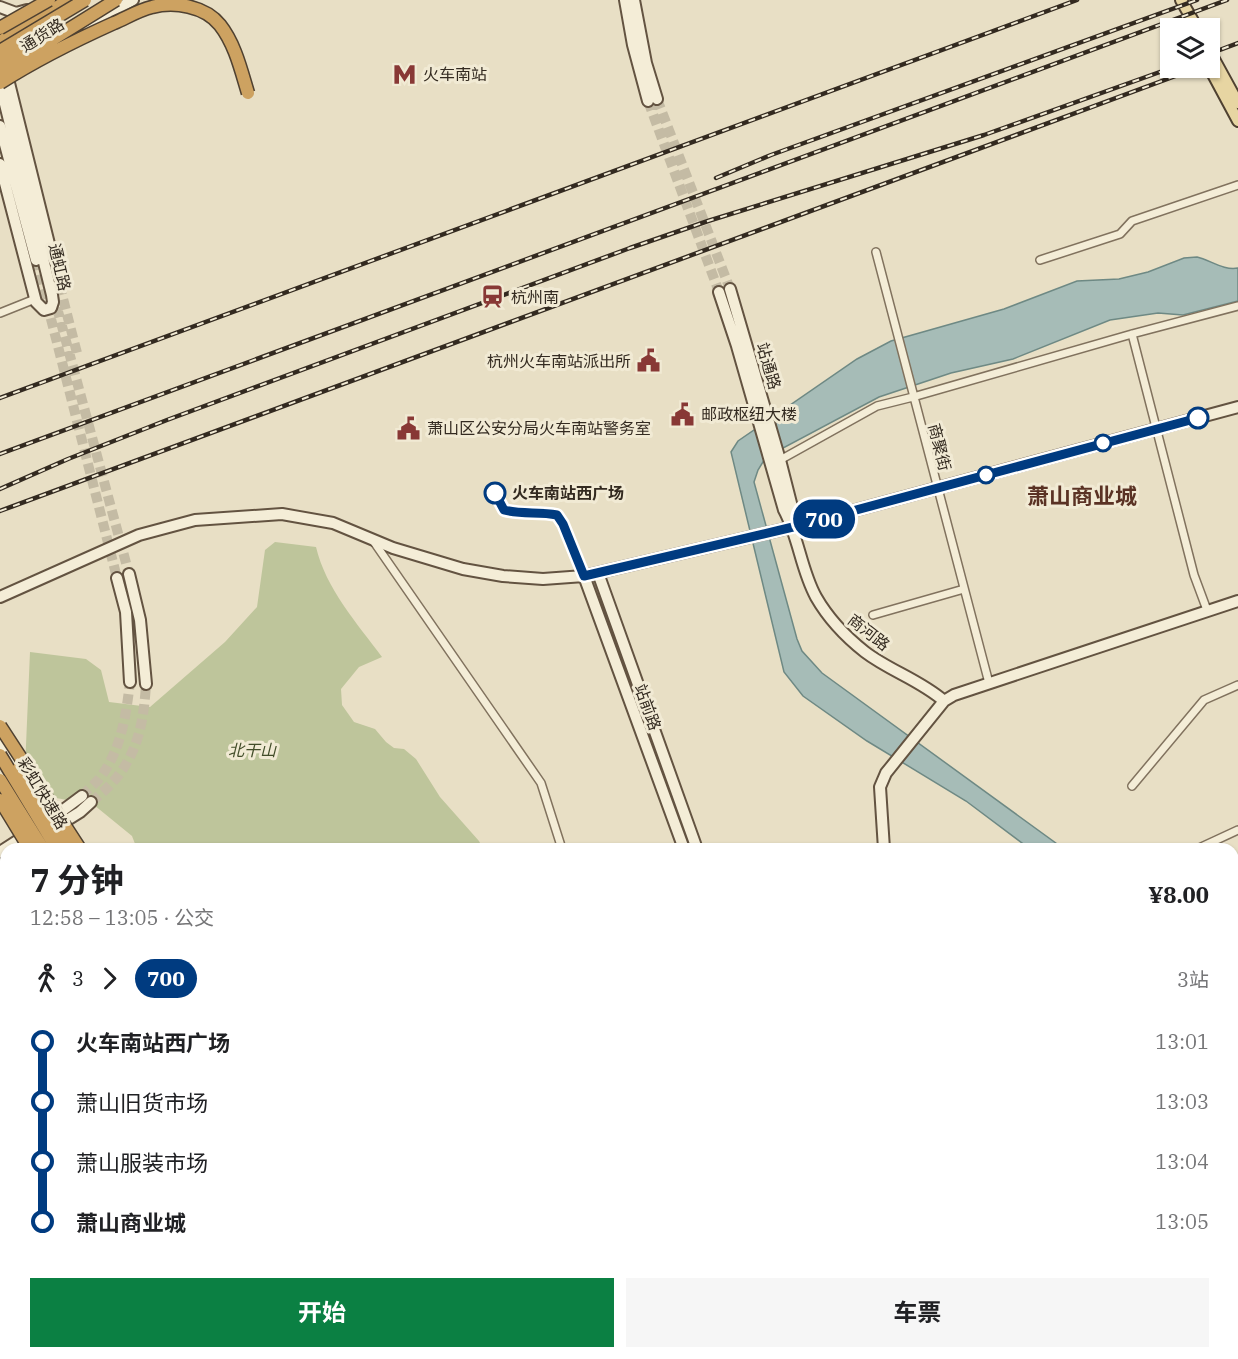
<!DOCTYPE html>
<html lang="zh">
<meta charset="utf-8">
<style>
:root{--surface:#fff;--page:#f6f6f6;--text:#202124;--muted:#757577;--accent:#0b8043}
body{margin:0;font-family:"IBM Plex Serif","Noto Sans SC",serif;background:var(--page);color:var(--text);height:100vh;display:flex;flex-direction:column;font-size:22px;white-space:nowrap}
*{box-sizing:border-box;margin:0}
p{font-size:20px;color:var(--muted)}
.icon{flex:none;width:33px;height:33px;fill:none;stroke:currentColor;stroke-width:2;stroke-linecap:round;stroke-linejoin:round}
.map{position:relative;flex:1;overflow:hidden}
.side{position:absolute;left:0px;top:843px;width:1239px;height:516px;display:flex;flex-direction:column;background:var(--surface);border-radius:18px 18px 0 0;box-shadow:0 2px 4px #0004}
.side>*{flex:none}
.badge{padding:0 12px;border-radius:20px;font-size:21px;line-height:39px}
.tools{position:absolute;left:1160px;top:18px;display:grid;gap:12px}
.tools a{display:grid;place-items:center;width:60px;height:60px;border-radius:0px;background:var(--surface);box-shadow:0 2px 4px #0004;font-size:30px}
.map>.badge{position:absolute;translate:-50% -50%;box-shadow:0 0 0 3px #fff}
.legs{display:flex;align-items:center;gap:9px;height:66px;padding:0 30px;font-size:20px}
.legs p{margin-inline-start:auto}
.summary{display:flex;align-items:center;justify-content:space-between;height:102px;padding:0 30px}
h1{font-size:33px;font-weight:700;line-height:45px}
.primary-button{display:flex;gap:12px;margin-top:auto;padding:12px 30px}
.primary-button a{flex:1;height:69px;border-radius:0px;background:var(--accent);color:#fff;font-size:24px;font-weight:700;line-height:69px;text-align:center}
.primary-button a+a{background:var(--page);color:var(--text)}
ul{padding:0 30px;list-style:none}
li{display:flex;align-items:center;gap:21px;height:60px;font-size:22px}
li i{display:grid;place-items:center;width:9px;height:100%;margin:0 8px;background:currentColor}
li i::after{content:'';width:15px;height:15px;margin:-8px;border:4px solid;border-radius:50%;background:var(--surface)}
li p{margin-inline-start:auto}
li:first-child i{background:linear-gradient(#0000 50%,currentColor 0)}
li:last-child i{background:linear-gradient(currentColor 50%,#0000 0)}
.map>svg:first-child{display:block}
.green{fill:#bec59b}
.water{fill:#a6bcb7;stroke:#6e8984;stroke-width:1.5}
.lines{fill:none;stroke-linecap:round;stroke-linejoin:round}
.secondary-tunnel{stroke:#c4bba4;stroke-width:10;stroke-dasharray:10 5;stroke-linecap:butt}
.street-casing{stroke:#81725e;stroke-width:10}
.secondary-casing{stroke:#635341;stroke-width:14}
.primary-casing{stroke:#4f4131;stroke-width:14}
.highway-casing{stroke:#4f4131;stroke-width:15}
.street{stroke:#f4edd7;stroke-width:7}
.secondary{stroke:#f4edd7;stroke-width:10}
.primary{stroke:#e7d5a2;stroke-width:10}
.highway{stroke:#cda261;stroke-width:12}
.rail-casing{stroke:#332a20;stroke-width:4.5}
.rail{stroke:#f1ead4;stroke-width:2;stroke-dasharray:7;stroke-linecap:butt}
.highway-bridge-casing{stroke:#4f4131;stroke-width:15;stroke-linecap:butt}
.highway-bridge{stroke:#cda261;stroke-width:12}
.line-1-casing{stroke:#fff;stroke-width:14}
.line-1{stroke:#003b80;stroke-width:9}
.stop-1-dot{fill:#fff;stroke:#003b80;stroke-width:3}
.labels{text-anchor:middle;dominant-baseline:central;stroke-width:6;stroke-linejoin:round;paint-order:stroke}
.street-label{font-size:16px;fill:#332a20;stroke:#f1ead4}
.poi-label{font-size:16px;fill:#332a20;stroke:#f1ead4;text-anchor:start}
.stop-label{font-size:16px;font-weight:bold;fill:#332a20;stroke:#f1ead4;text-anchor:start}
.park-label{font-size:16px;font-style:italic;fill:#424d29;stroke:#f1ead4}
.district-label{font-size:22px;font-weight:bold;fill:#5a3224;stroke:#f1ead4}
</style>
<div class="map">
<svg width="1238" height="1359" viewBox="0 0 1238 1359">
<rect width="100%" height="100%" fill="#e8dfc5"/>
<!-- green -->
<path class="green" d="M275 542 316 547C326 589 357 623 382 657L359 667 341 689 342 705 354 722 375 729 386 742 394 748 404 749 416 759 440 797 479 841 483 849H137L132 836 94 805 24 792 30 652 86 659 101 670 109 702 150 707 225 642 257 607 265 550Z
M478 1353H889L891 1359H482Z"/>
<!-- water -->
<path class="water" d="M1197 257C1210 260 1224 271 1238 268V301L1183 315 1158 313 1110 320 1013 359 951 373 879 397 766 457 758 470 754 482 797 639 802 651 822 673 1064 849H1030L966 801 867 741 803 696 784 672 731 452 738 441 857 359 891 341 1004 309 1077 281 1119 279 1148 272 1184 258Z
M0 900 6 906V961L0 951Z
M1233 1012 1238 1023V1090L1236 1084 1233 1085Z
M60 1353H123L113 1359H32Z"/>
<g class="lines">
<!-- secondary-tunnel -->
<path class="secondary-tunnel" d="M657 99 730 289
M648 101 719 292
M52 256 77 353
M36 260 117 578
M53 293 129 574
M82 796C87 790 94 785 99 779 121 751 126 716 130 682
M91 802C133 770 143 735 146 684"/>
<defs>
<path id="street" d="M876 252 989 683
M1040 260 1120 234 1132 221 1238 185
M0 313 35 299
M1132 334 1194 575 1207 610
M780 460 877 406 913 397 1132 334 1238 306
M374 542 541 783 562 849
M873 615 964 589
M1132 786 1204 700 1238 685
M1197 849 1238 830
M168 1353 171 1359"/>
<path id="secondary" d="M625 0 633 45 648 101
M634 0 646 63 657 99
M0 7 16 13 27 10
M51 48 133 0
M8 79 52 256
M0 126 36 260
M0 164 36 302 44 310 51 308 53 302 52 295 3 96 7 76
M730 289 780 460 792 507 793 524
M719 292 737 346 784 510C799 538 801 570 816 597 828 618 846 637 865 652 890 671 920 680 944 701
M598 573 697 849
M129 574 140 620 146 684
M584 576 684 849
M117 578 126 612 130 682
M0 597 139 535 195 520 282 514 333 523 393 548 463 569 503 576 543 579 584 576 793 527 1238 407
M0 744 11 762
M51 819 82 796
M56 827 80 812 91 802
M884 849 880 787 886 773 944 701 954 695 1238 601
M0 852 28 834
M1233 1121 1238 1119
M372 1353 376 1359
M914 1353 915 1359
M1112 1353 1114 1359"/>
<path id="primary" d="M1181 0 1197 28
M1209 50 1238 103
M1209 67 1238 121
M1233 932H1238
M1233 943 1238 942
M0 1237 6 1235
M0 1246 6 1244
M0 1256 6 1254
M0 1264 6 1262"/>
<path id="highway" d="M0 42 69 0
M337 1353 341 1359
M350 1353 354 1359
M365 1353 369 1359
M384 1353 387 1359"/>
</defs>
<!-- street casing -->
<use href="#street" class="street-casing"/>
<!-- secondary casing -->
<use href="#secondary" class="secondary-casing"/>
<!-- primary casing -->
<use href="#primary" class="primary-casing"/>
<!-- highway casing -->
<use href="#highway" class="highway-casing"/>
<!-- street -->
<use href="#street" class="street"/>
<!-- secondary -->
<use href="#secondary" class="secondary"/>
<!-- primary -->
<use href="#primary" class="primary"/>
<!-- highway -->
<use href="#highway" class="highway"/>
<defs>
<path id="rail" d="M1209 54 1238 43
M716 178 771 155 1197 0
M0 398 1077 0
M0 454 1227 0
M0 489 68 459 167 420 630 248 708 221 984 135 1171 68
M0 511 1197 68"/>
</defs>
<!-- rail casing -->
<use href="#rail" class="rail-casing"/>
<!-- rail -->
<use href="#rail" class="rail"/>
<defs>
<path id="highway-bridge" d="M0 28 49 0
M0 51 85 0
M0 62 25 48
M0 72 116 0
M0 83C36 60 74 41 114 23 126 18 139 10 152 7 174 1 205 6 220 25 235 44 241 70 248 93
M0 726 80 849
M0 755 57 849
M19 768 69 849
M0 780 43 849
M0 800 30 849"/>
</defs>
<!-- highway-bridge casing -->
<use href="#highway-bridge" class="highway-bridge-casing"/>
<!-- highway-bridge -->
<use href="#highway-bridge" class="highway-bridge"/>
</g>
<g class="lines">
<defs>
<path id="line-1" d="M495 493 504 510C522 515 539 511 557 515L563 524 584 576 793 527 1198 418"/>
</defs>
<!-- line-1 casing -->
<use href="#line-1" class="line-1-casing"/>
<!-- line-1 -->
<use href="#line-1" class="line-1"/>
</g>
<!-- icons -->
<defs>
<symbol id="metro-bare" viewBox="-9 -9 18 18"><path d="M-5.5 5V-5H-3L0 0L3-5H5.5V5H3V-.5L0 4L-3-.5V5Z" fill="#883835" stroke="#f1ead4" stroke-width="2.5" paint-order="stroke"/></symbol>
<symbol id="station-bare" viewBox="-9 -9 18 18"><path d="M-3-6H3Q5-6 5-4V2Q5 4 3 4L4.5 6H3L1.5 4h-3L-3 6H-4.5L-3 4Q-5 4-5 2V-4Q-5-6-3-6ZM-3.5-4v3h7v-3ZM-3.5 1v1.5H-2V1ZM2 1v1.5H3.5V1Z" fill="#883835" stroke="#f1ead4" stroke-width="2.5" paint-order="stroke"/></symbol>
<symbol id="civic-bare" viewBox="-9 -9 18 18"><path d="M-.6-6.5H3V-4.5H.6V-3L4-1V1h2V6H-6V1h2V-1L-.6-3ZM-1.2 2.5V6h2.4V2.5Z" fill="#883835" stroke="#f1ead4" stroke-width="2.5" paint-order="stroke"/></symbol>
</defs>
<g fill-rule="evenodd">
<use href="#metro-bare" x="388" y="58" width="33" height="33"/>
<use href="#station-bare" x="476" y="280" width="33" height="33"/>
<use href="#civic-bare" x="632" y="344" width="33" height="33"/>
<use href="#civic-bare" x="666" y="398" width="33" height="33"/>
<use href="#civic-bare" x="392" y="412" width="33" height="33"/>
</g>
<!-- markers -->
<g class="stop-1-dot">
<circle cx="1198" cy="418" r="10"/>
<circle cx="1103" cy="443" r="8"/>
<circle cx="986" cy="475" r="8"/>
<circle cx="495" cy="493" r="10"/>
</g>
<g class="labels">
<!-- street labels -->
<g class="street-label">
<text transform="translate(42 35) rotate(-32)">通货路</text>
<text transform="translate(60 267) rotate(77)">通虹路</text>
<text transform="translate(769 366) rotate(74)">站通路</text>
<text transform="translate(940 447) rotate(76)">商聚街</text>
<text transform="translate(869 632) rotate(38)">商河路</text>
<text transform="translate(648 707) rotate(70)">站前路</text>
<text transform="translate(43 793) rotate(59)">彩虹快速路</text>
</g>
<!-- poi labels -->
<g class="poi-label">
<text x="423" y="74">火车南站</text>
<text x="511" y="297">杭州南</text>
<text x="631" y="361" text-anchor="end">杭州火车南站派出所</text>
<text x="701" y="414">邮政枢纽大楼</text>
<text x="427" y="428">萧山区公安分局火车南站警务室</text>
</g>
<!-- stop labels -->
<g class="stop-label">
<text x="512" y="493">火车南站西广场</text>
</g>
<!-- park labels -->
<g class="park-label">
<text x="252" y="750">北干山</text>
</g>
<!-- district labels -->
<g class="district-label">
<text x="1082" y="495">萧山商业城</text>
</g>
</g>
</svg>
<div class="tools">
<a><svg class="icon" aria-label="layers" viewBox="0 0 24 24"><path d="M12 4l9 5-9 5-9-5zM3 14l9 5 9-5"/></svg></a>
</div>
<b class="badge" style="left:824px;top:519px;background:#003b80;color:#fff">700</b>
<section class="side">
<div class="summary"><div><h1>7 分钟</h1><p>12:58 – 13:05 · 公交</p></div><b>¥8.00</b></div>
<div class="legs"><svg class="icon" aria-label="walk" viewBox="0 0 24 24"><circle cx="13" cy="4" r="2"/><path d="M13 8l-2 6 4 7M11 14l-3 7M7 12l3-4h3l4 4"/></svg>3<svg class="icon" aria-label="forward" viewBox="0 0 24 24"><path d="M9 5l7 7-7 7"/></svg><b class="badge" style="background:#003b80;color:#fff">700</b><p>3站</p></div>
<ul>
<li><i style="color:#003b80"></i><b>火车南站西广场</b><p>13:01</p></li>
<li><i style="color:#003b80"></i><span>萧山旧货市场</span><p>13:03</p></li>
<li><i style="color:#003b80"></i><span>萧山服装市场</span><p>13:04</p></li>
<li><i style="color:#003b80"></i><b>萧山商业城</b><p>13:05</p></li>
</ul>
<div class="primary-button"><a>开始</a><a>车票</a></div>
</section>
</div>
